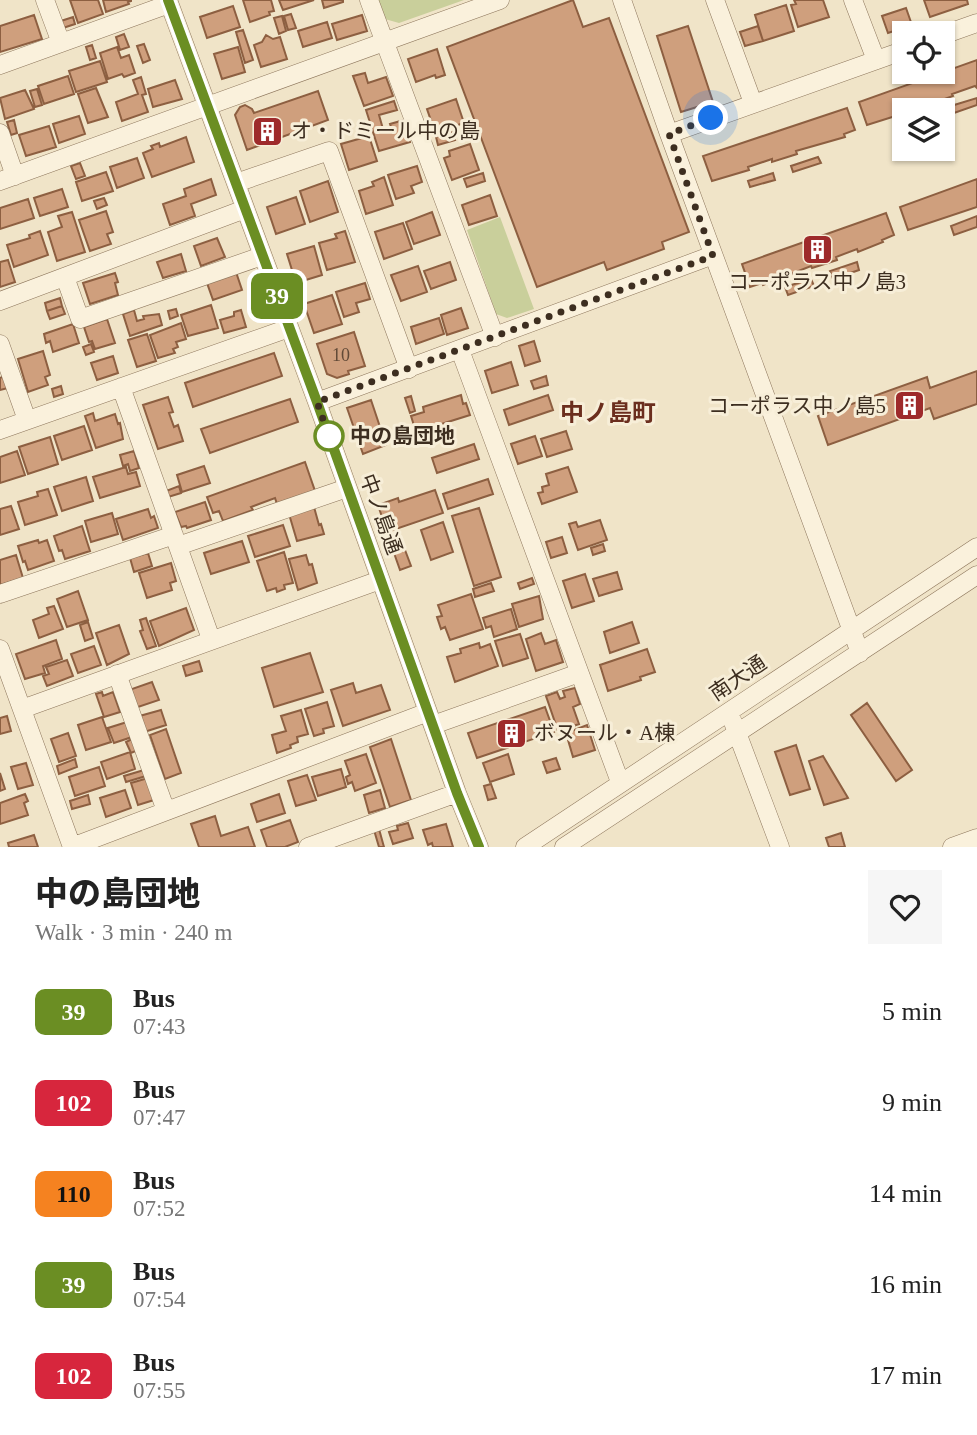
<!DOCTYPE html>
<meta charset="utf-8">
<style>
:root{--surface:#fff;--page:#f6f6f6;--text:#222;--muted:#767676}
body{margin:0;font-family:"Times New Roman","Noto Sans JP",serif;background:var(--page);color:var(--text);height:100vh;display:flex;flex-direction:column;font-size:26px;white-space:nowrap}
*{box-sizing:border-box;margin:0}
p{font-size:23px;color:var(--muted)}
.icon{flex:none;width:38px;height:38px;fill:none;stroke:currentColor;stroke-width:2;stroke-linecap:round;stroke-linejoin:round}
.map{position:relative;height:847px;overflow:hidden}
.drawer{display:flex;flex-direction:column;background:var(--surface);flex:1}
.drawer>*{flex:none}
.badge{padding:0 14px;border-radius:10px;font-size:24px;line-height:46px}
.buttons{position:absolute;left:892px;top:21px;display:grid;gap:14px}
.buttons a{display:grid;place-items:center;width:63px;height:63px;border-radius:0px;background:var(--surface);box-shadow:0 2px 5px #0004;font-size:35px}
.you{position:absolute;width:35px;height:35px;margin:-18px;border:5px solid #fff;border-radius:50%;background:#1a73e8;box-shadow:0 0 0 10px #1a73e833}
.map>.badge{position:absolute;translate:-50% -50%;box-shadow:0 0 0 4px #fff}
.round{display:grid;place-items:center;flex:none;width:74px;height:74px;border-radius:0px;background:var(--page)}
.summary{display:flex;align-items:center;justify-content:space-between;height:119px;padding:0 35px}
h1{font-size:33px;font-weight:800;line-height:52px}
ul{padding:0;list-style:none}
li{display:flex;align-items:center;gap:21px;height:91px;padding:0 35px}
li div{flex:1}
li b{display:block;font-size:26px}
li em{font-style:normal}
li .badge{min-width:77px;font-weight:700;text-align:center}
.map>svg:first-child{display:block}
.green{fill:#c9cf9b}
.building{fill:#cf9f7d;stroke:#8d5f41;stroke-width:2}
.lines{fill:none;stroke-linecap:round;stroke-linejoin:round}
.minor-casing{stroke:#8d765c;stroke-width:19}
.minor{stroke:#faf1dc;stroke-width:18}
.line-casing{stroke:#fff;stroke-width:16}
.line{stroke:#6b8e23;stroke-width:10}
.walk{stroke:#3d2e20;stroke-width:7;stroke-dasharray:0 12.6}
.stop-dot{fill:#fff;stroke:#6b8e23;stroke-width:3.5}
.labels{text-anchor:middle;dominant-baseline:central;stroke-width:6;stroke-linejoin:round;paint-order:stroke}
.number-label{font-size:18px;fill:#624a37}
.poi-label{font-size:21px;fill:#3d2e20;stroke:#f7eed8;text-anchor:start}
.stop-label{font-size:21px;font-weight:bold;fill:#3d2e20;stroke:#f7eed8;text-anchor:start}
.street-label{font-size:21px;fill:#3d2e20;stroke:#f7eed8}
.quarter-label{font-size:24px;font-weight:bold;fill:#6b2e1e;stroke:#f7eed8}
</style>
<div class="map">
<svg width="977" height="847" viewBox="0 0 977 847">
<rect width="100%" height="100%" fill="#f0e4c8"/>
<!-- green -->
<path class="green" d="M378 0H464L399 23 385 19Z
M500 217 534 309 507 318 496 314 467 230Z"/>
<!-- building -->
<path class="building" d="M70 0H98L103 14 78 23Z
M103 0H131V1L128 2 129 4 106 12Z
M243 0H271L274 11 269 12 270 15 250 22Z
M279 0H314L283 10Z
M322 0H343V2L324 8Z
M573 0 583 27 609 18 689 232 662 242 664 249 607 270 604 262 537 287 447 47Z
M794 0H823L829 17 798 27 791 5 796 4Z
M924 0H967L968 4 930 17Z
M786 5 794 31 763 41 755 15Z
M233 6 240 27 207 38 200 17Z
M906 8 912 25 888 33 882 16Z
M291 14 296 28 288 30 284 16Z
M34 15 42 39 0 52V26Z
M362 15 367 31 337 40 332 24Z
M282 16 286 31 279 34 274 18Z
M73 17 75 24 63 28 61 21Z
M327 22 332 38 303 47 298 31Z
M688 26 713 102 681 112 657 36Z
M758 26 763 41 745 46 740 32Z
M243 30 253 60 245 63 236 32Z
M124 34 129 47 120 50 116 37Z
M266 35 273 39 280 37 287 59 261 67 254 45 262 42Z
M144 44 150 60 143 63 137 46Z
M92 45 96 58 90 60 86 47Z
M117 47 121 58 129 55 135 73 124 77 122 74 108 79 100 53Z
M238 47 245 72 222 79 214 54Z
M437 49 445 75 436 78 435 75 416 82 408 59Z
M977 60V88L975 86 952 94 953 96 928 105 927 102 905 110V113L867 125 859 102Z
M100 61 107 82 76 92 69 71Z
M365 73 368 83 386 77 393 96 364 106 353 76Z
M68 76 74 94 44 104 38 86Z
M141 77 146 94 142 95 148 112 122 121 116 102 138 94 133 80Z
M175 80 182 99 153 107 148 89Z
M96 88 108 117 88 123 78 94Z
M37 89 42 105 35 107 30 91Z
M25 90 34 109 5 119 0 98Z
M318 91 328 120 247 150 235 115 240 107 245 105 252 109 254 113Z
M977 98V105L954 113 951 106Z
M456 99 464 123 435 132 427 109Z
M394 101 397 110 379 115 383 129 391 127 390 124 404 120 410 142 379 151 366 110Z
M847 108 855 130 844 134 845 137 796 151 797 154 772 162V159L748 167 749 170 712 181 703 156Z
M79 116 85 134 59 143 53 124Z
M14 120 17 133 11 135 7 122Z
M49 126 56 147 26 156 19 135Z
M452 132 455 140 438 145 436 137Z
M369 136 377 161 349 170 341 144Z
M186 137 194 162 152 177 143 153 153 149 151 146 159 143 160 147Z
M470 144 479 170 452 180 444 158 450 156 449 151Z
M818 157 821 163 793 172 791 166Z
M137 158 144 178 117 188 110 167Z
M80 163 85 176 76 179 71 166Z
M417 166 422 182 411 186 414 193 396 199 388 175Z
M106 172 113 191 82 201 76 182Z
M483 173 485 181 467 187 464 179Z
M773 173 775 180 750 187 748 181Z
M384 177 393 205 366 214 359 191 374 186 372 182Z
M211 179 216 195 191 204 195 216 170 225 163 204 186 196 184 189Z
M977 179V207L908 230 900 207Z
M328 181 338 212 310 222 300 191Z
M62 189 68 207 40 216 34 198Z
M490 195 497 216 469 225 462 205Z
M296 197 305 224 276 234 267 207Z
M104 198 107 205 97 209 94 201Z
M28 199 34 218 0 229V208Z
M106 211 113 232 107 234 111 244 90 251 79 220Z
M72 212 85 252 57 261 48 232 62 227 58 216Z
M432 212 440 235 414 244 406 222Z
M886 213 894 235 882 240 883 242 858 252 857 249 836 257 837 260 812 268 811 266 763 285 762 283 750 287 742 264Z
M977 216V227L954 235 951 226Z
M403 223 412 249 384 259 375 232Z
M40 231 48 255 14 267 7 245 30 238 29 235Z
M345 231 355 262 327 270 319 243 337 238 335 234Z
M217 238 225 257 201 266 194 246Z
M314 246 322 275 296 283 287 254Z
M181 254 186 271 163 278 157 262Z
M8 260 15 282 0 287V262Z
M450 262 456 280 431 289 424 271Z
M857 262 859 270 833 279 830 271Z
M418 266 427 292 401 301 391 275Z
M236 272 242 290 213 300 207 283Z
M115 273 118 282 115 283 118 295 90 304 83 283Z
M811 279 814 286 788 295 785 287Z
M365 283 370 299 356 303 359 312 344 317 336 292Z
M332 295 342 324 314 333 304 304Z
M60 298 62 306 47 311 45 303Z
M211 305 218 328 188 336 181 315Z
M62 306 65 314 50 319 47 311Z
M461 308 468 328 447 335 441 315Z
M176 309 178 316 170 319 168 311Z
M134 310 137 321 144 319 143 316 159 314 162 325 130 336 123 314Z
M241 310 246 327 224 333 220 320 234 316V312Z
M439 318 444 334 416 344 411 327Z
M107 319 115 343 95 349 92 341 89 342 84 327Z
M181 323 186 339 176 342 178 347 173 349 175 353 158 358 150 335Z
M73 324 79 343 53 352 50 341 46 343 44 334Z
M354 332 365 366 348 371 349 374 337 378 327 374 317 344Z
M147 334 156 361 137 367 128 340Z
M534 341 540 361 525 366 519 346Z
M91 344 94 352 86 355 83 347Z
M43 351 50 375 45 377 48 385 28 392 18 359Z
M274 353 282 376 193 407 185 383Z
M113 356 118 373 97 380 91 363Z
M511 362 518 385 492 393 485 371Z
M977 371V404L934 419 930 408 828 445 818 416 927 377 930 388Z
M4 376 8 388 0 390V378Z
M546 376 548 385 534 389 531 381Z
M61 386 63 394 54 397 52 389Z
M461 395 463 404 466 403 470 415 416 432 411 416 424 412 423 407Z
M548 395 553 410 509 425 504 410Z
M411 396 415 411 410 413 405 398Z
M168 397 173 412 169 413 174 427 178 425 183 441 158 449 143 405Z
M290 399 298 422 210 453 201 429Z
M371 400 386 445 363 454 347 408Z
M93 413 95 421 115 414 118 424 120 423 123 439 96 448 85 416Z
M84 426 92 450 62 460 54 436Z
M566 431 572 449 547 457 541 439Z
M535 436 542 456 518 464 511 444Z
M50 437 58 464 28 474 19 447Z
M474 444 479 459 437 473 432 458Z
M17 451 25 475 0 483V457Z
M134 451 139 468 130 471 128 464 123 466 120 455Z
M305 462 315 491 277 504 275 498 251 507 253 510 223 521 219 511 213 513 207 497Z
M204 466 210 483 182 492 177 475Z
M126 467 128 474 136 472 140 486 100 498 93 477Z
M568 467 577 492 542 504 538 493 543 492 542 487 549 485 546 474Z
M86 477 93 501 62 511 54 487Z
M488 479 493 494 448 509 443 494Z
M179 486 181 493 168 497 166 491Z
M48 489 57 515 25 525 18 502 38 496 37 492Z
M435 490 443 513 387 532 378 505 398 498 399 502Z
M205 502 211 520 187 528 186 526 181 527 175 512Z
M11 506 19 529 0 535V509Z
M314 507 319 525 321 524 324 534 297 541 289 514Z
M479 508 501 577 474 586 452 516Z
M148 509 151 518 154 516 158 528 123 540 116 519Z
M112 513 118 534 91 542 85 521Z
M600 520 607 540 578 550 569 524 576 522 578 527Z
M443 522 453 552 431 560 421 530Z
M283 525 290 546 255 557 248 536Z
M82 526 90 551 65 559 62 550 59 551 54 536Z
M562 537 567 553 551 558 546 542Z
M38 540 39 543 47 540 54 561 28 570 25 561 23 562 18 546Z
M242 541 249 562 211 574 204 553Z
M603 544 605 551 593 555 591 548Z
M405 550 411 566 400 570 394 553Z
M284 552 293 583 284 585 285 589 277 592 276 588 267 591 257 561Z
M148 553 152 566 134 572 130 558Z
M16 555 23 578 0 585V560Z
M306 555 309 565 312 564 317 583 298 590 289 559Z
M171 563 176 581 170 583 172 590 147 598 139 573Z
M617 572 622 589 599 596 593 579Z
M585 574 594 601 572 608 563 581Z
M532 578 534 584 520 589 518 583Z
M491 583 494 591 475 597 473 589Z
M78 591 88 620 67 627 57 599Z
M471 594 483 629 450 640 445 627 441 629 437 617 442 616 438 605Z
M539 596 543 619 519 627 512 604Z
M54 606 63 629 39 638 33 620 49 614 47 608Z
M186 608 194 630 159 646 150 621Z
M511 609 517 629 494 637 491 626 486 628 483 618Z
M146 618 156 646 147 649 140 631 143 630 140 620Z
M88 622 93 638 85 641 80 625Z
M632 622 639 643 610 653 604 632Z
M119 625 129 654 107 665 96 633Z
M541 633 545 644 556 640 563 662 536 671 526 639Z
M520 634 528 658 503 666 495 641Z
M56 640 62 659 43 666 45 673 25 679 16 654Z
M479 643 480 648 490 644 498 666 455 682 447 657 461 653 460 649Z
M94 646 101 665 78 673 71 654Z
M647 649 655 672 640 677 641 680 608 691 600 665Z
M310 653 323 692 274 707 262 668Z
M67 660 73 676 47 686 43 676 49 674 46 667Z
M199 661 202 671 186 676 183 666Z
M152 682 159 700 135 708 129 690Z
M353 683 356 693 381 685 390 710 343 726 331 690Z
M575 688 580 704 573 707 579 724 558 731 546 696 557 692 560 699 565 697 563 691Z
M102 692 103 696 113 692 120 712 104 717 96 694Z
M327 702 334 726 323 729 324 733 314 736 305 709Z
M867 703 912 770 896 781 851 715Z
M545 707 554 732 477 758 468 733Z
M161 710 166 725 141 733 136 717Z
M301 710 308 734 297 737 298 742 290 745 291 748 277 753 272 735 286 731 281 716Z
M7 716 11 731 0 734V718Z
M102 717 111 742 86 750 78 725Z
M127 722 132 737 114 743 108 728Z
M587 725 595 750 573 757 566 733Z
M166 729 181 773 165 779 150 735Z
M68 733 76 756 59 762 51 739Z
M132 739 138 750 131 753 126 742Z
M391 739 411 800 390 807 370 747Z
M796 745 810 789 790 795 775 752Z
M130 752 135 769 107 779 101 762Z
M366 754 376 783 355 791 352 782 348 784 346 777 350 775 345 761Z
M508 754 514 774 490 782 483 763Z
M823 756 848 798 824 805 809 761Z
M556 758 560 769 547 773 543 762Z
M75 759 77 767 59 774 57 766Z
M26 763 33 785 18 789 11 767Z
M99 767 105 786 75 796 69 777Z
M341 769 346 787 318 796 312 777Z
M144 770 146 776 126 782 124 776Z
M0 773 5 789 0 791Z
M307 775 316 800 296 806 288 781Z
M148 778 154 800 138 805 131 783Z
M491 784 496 798 488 800 484 786Z
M125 790 131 808 106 817 100 798Z
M380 790 385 808 369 813 364 795Z
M25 794 28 801 24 803 28 815 0 824V803Z
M279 794 285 813 257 822 251 804Z
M88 795 90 804 72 809 70 801Z
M215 816 221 836 248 827 255 847H199L191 824Z
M290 820 298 842 285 847H267L261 830Z
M408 823 413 838 393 844 389 832 398 830 397 826Z
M446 824 453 847H433L432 843 428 845 423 830Z
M379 829 384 847H379L374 830Z
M841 833 845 847H829L826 838Z
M34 835 38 847H9L8 843Z"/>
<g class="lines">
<defs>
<path id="minor" d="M45 0 61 43
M168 0 317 402 457 793 479 847
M369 0 495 337
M622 0 669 134
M715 0 753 103
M853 0 876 60
M943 35 977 23
M0 65 169 4
M0 133 15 176
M0 181 500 0
M236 183 329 151 409 369
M65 277 80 319 262 256
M0 301 245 209
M0 344 27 420
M460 350 620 782
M121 387 211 639
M317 402 713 255
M0 430 289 328
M178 546 347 488
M0 594 174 535
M0 649 72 847
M860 653 669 134 905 50
M117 674 166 811
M22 709 380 580
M733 722 780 847
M433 725 579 673
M72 847 428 712
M308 847 457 793
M525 847 977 547
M564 847 977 575
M952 847 977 838"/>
</defs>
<!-- minor casing -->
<use href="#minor" class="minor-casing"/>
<!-- minor -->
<use href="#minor" class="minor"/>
</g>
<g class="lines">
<defs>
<path id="line" d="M168 0 317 402 457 793 479 847"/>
</defs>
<!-- line casing -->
<use href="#line" class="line-casing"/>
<!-- line -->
<use href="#line" class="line"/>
<!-- walk -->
<path class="walk" d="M329 436 332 445 317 402 713 256 669 134 711 118"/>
</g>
<!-- icons -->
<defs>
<symbol id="building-square" viewBox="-11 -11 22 22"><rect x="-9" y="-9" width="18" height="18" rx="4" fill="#9e2a2b" stroke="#f7eed8"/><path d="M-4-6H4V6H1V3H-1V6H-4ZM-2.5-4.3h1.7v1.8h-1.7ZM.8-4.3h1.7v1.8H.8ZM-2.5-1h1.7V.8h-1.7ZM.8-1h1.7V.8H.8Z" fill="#fff"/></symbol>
</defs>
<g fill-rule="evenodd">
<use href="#building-square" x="250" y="114" width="35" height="35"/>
<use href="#building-square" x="800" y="232" width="35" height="35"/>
<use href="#building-square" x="892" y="388" width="35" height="35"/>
<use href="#building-square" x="494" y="716" width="35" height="35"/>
</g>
<!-- markers -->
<circle class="stop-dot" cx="329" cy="436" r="14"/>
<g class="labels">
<!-- number labels -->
<g class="number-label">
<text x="341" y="355">10</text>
</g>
<!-- poi labels -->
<g class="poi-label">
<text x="291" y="131">オ・ドミール中の島</text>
<text x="817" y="282" text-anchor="middle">コーポラス中ノ島3</text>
<text x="886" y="406" text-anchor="end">コーポラス中ノ島5</text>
<text x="534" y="733">ボヌール・A棟</text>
</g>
<!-- stop labels -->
<g class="stop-label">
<text x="350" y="436">中の島団地</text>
</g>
<!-- street labels -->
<g class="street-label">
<text transform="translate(381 514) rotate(70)">中ノ島通</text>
<text transform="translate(738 678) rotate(-34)">南大通</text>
</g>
<!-- quarter labels -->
<g class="quarter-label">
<text x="608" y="413">中ノ島町</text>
</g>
</g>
</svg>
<div class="buttons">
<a><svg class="icon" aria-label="locate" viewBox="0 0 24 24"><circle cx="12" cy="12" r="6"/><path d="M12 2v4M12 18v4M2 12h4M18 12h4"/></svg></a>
<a><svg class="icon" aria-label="layers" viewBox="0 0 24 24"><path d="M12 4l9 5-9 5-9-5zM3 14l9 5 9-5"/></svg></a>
</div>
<div class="you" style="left:711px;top:118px"></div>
<b class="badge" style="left:277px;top:296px;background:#6b8e23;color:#fff">39</b>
</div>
<section class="drawer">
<div class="summary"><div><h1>中の島団地</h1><p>Walk · 3 min · 240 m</p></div><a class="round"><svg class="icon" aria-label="heart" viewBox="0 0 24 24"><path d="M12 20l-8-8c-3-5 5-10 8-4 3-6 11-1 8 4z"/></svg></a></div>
<ul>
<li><span class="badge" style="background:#6b8e23;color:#fff">39</span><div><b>Bus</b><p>07:43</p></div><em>5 min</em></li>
<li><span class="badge" style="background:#d7263d;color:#fff">102</span><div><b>Bus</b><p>07:47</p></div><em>9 min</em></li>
<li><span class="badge" style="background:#f58220;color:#111">110</span><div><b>Bus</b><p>07:52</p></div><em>14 min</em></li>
<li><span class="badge" style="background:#6b8e23;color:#fff">39</span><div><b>Bus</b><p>07:54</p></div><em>16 min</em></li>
<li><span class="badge" style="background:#d7263d;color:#fff">102</span><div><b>Bus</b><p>07:55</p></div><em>17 min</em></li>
</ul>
</section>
